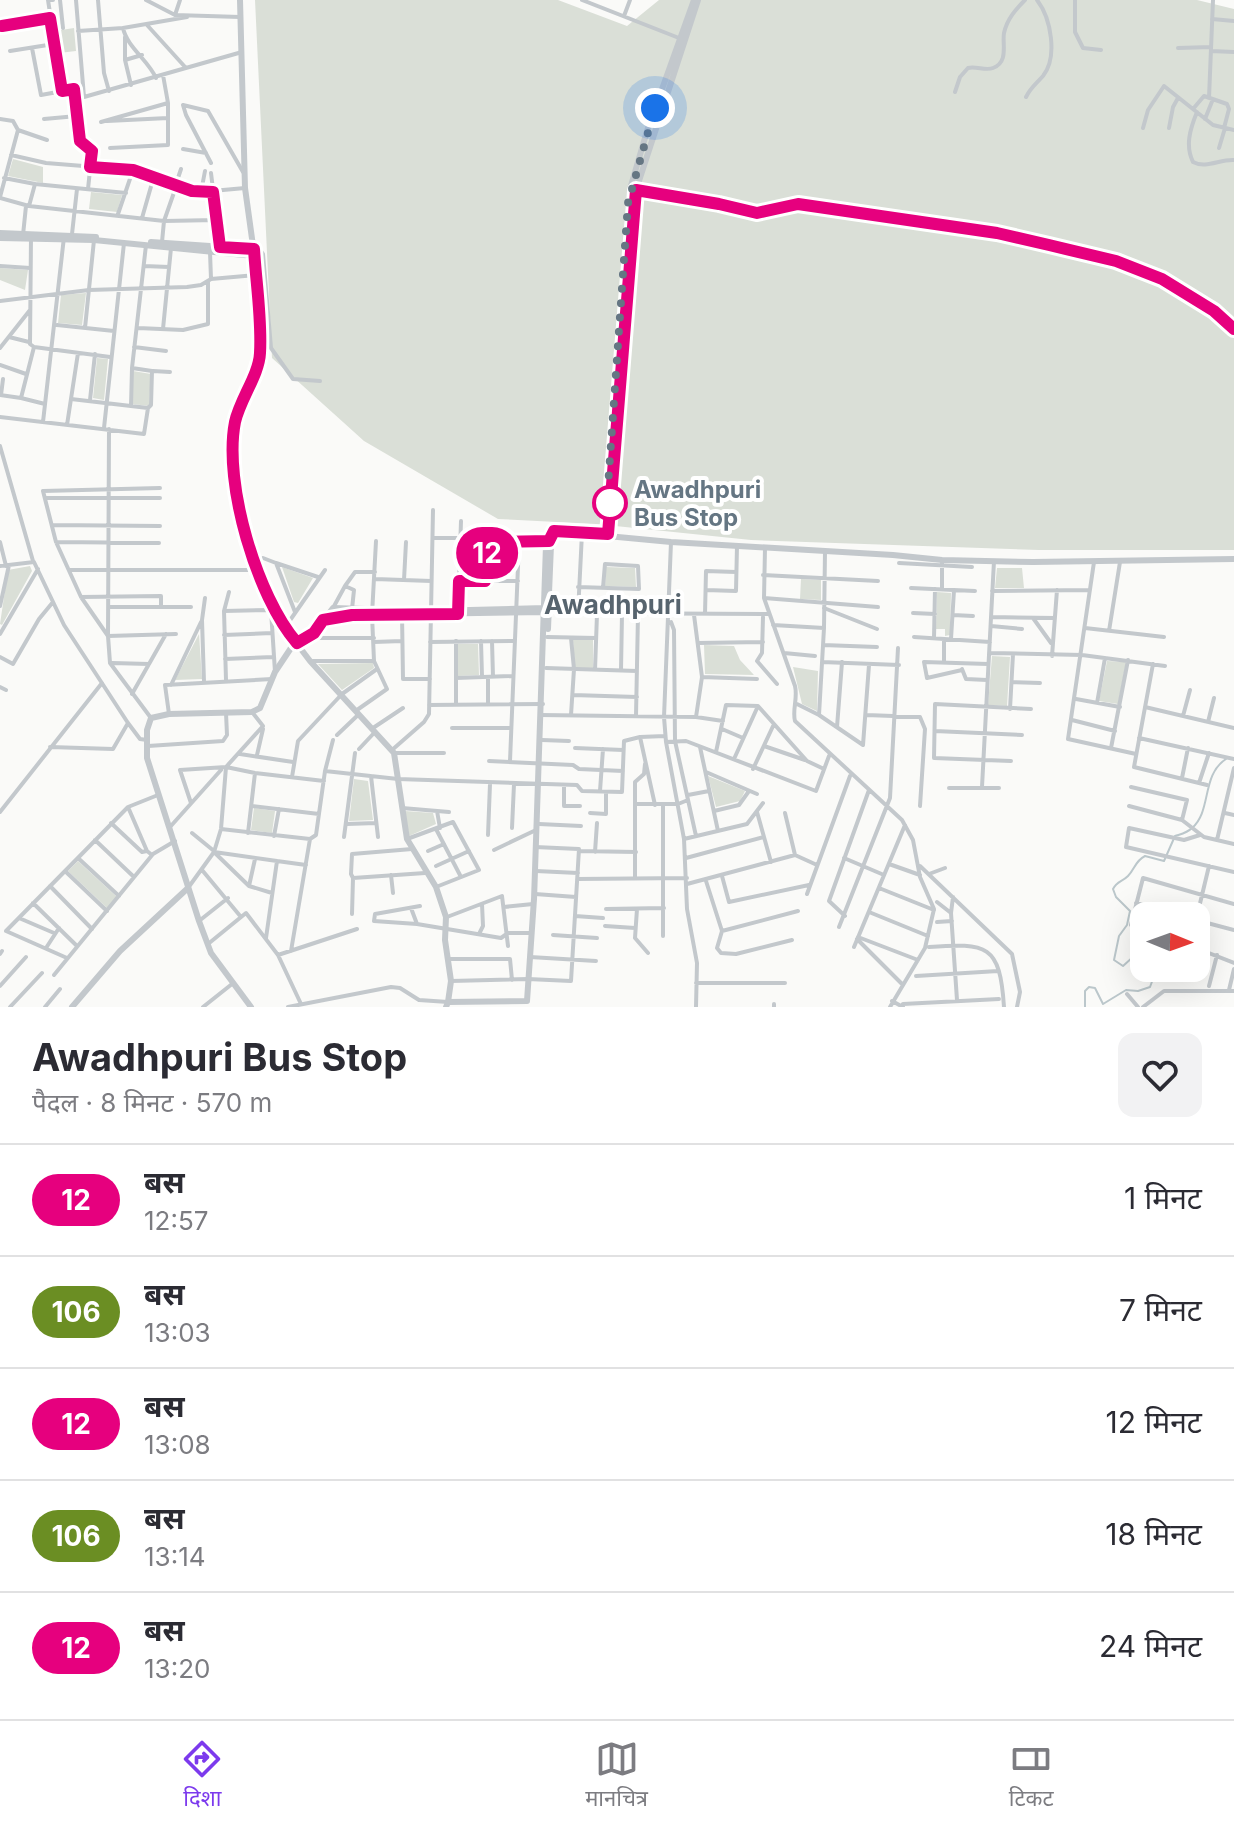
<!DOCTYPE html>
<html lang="hi">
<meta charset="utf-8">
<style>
:root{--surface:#fff;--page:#f2f2f3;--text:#2b2b33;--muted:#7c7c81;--line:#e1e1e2;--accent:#7c3aed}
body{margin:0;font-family:Inter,"Noto Sans Devanagari",sans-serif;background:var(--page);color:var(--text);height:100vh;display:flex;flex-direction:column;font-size:30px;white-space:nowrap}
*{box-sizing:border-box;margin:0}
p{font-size:26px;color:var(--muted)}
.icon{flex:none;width:44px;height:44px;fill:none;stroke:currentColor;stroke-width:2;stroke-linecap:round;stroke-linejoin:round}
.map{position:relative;height:1007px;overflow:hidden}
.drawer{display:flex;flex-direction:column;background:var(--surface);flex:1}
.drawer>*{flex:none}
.badge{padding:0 16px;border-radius:26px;font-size:28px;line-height:52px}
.needle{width:52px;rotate:91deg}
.controls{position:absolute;left:1130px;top:902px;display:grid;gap:16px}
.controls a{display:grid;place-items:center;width:80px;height:80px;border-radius:16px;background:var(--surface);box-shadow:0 8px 32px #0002;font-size:40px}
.you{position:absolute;width:40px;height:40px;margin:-20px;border:6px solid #fff;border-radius:50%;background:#1a73e8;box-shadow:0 0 0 12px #1a73e833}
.map>.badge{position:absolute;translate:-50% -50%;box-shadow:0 0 0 4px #fff}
.round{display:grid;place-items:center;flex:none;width:84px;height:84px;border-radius:16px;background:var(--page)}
.overview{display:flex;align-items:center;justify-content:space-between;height:136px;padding:0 32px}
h1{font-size:38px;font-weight:700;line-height:60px}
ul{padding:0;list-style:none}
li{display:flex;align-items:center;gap:24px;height:112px;padding:0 32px;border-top:2px solid var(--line)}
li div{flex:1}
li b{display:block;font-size:30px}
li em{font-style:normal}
li .badge{min-width:88px;font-weight:700;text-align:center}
.tabs{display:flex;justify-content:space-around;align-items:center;height:112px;border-top:2px solid var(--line);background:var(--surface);font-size:22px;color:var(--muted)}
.tabs a{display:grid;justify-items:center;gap:4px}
.tabs .current{color:var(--accent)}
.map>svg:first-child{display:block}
.green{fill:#dadfd7}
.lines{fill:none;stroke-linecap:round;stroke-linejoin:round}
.stream{stroke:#bbc7cb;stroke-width:2}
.minor{stroke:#c3c8cc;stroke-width:4}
.tertiary{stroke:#c3c8cc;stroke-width:6}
.line-casing{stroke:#fff;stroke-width:18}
.line{stroke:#e6007e;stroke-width:12}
.walk{stroke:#657683;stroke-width:8;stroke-dasharray:0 14.4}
.stop-dot{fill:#fff;stroke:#e6007e;stroke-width:4}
.labels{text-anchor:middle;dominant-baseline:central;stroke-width:8;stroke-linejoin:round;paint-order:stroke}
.stop-label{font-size:24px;font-weight:bold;fill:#657683;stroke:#fff;text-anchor:start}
.neighbourhood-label{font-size:26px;font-weight:bold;fill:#57646e;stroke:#fff}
</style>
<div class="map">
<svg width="1234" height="1007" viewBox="0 0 1234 1007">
<rect width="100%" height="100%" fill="#fafaf8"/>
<!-- green -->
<path class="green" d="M255 0H558L627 26 659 0H1197L1234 9V550H1039L751 540 596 524 498 519 364 441 272 358Z
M74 28 76 51 59 53 55 31Z
M13 159 43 167V183L8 176Z
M91 192 122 195 117 212 89 209Z
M0 268 28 270 25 290 0 280Z
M86 293 82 325 58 323 61 295Z
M97 358 108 359 104 400 93 398Z
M133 371 151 374 149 406 132 404Z
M30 566 32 571 2 625 0 624 8 570Z
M282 567 313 578 298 603 294 602Z
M606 567 635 568 636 587 605 586Z
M997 568H1022L1024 588H995Z
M801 579 821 580V600L800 599Z
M937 592 951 593 950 635 945 636V629H936Z
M199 634 202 679 175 680Z
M573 640H593V668H575Z
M458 644H478L479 675 458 676Z
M704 645 734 646 740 660 754 675 705 674Z
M992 656 1010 657 1007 706 988 705Z
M1107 661 1126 662 1118 704 1099 701Z
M373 663 374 668 342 690 318 664Z
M793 667 818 671 817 711 802 704Z
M708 776 745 791 740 801 716 807Z
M354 779 368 781 373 820 349 821Z
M254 808 275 811 272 833 251 830Z
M405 811 433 813 436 824 409 836Z
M78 861 117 897 107 908 68 871Z"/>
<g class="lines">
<!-- stream -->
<path class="stream" d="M1144 947 1123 966 1114 960 1119 936 1127 925 1130 911 1116 897 1113 889C1117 881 1122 882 1128 876 1135 869 1135 861 1145 856L1164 861 1175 836C1181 834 1187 833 1192 828 1212 811 1201 775 1226 759
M1085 1007V991L1089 987 1095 988 1103 1004 1126 990 1138 991 1150 987 1157 968"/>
<!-- minor -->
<path class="minor" d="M53 0H48L62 91
M60 0 63 28
M76 0 84 97 242 52
M98 0 104 73 109 91
M146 0 175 15 240 17
M582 0 679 38
M1075 0V32L1083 48 1101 50
M175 15 180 0
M624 16 630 0
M1212 19 1234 21
M147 25 186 68
M2 26 50 18
M123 28C127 47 148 60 156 78
M78 31 123 28 187 17
M125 37V60L131 85
M32 48 41 95 74 89 80 141 92 151 88 189
M1178 48 1211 47
M10 51 54 44
M1211 51 1234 52
M125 60 142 55
M955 92 960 77 968 68C976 66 986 71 993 68 1009 62 1002 44 1004 33 1007 19 1016 9 1025 0
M1026 97C1031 87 1036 84 1043 76 1058 57 1051 18 1037 0
M1209 98 1213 0
M1193 109 1204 96 1227 104 1229 109 1224 128
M1197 112C1190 129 1185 146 1193 162 1206 169 1220 159 1234 160
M0 119 13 121 18 130 47 140
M44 119 77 116
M1205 119 1213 99
M107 121 168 118
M101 122 168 103
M1143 128 1148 110 1164 86 1213 125 1234 130
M1169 128 1173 107 1178 98
M110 148 168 145V103L163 75
M1219 148 1225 128
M183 149 206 153
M11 155 46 163 133 170 201 192 245 188
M211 163 186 115 183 105 208 111 243 172
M211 173 220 247
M4 178 35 184 126 193
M176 184 181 169
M637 191 719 204 757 213 798 204 997 233 1049 245 1116 261 1162 279 1214 311 1234 329
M201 192 205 171
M0 197 18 130
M0 198 29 206 164 221 216 220
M29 206 35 184
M118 214 133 170
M142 218 154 176
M72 234 77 189
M23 235 26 206
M31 237 30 344 34 347 110 357
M162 242 164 221 177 184
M210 252 211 279 256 275
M254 253 261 251 263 254 271 348 293 379 320 381
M0 266 30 268
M144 266 169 267
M0 301 89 290 187 287 201 285 211 279
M57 325 114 331
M85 328 94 240
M138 328 183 330 208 324V282
M163 329 171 248
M9 337 29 342
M134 347 166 351
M0 348 30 310
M0 365 26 374
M153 371 170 372
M0 395 21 398 34 347
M1 395 3 379
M21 398 45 404
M71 399 148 408
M90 400 95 354
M131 406 132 368 146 245
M0 417 144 434 148 408 151 405 152 371 132 368
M43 422 64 237
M67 425 78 353
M104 428 124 243
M109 429 108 636 176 634
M0 446 33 561
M45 498H160
M52 525 160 526
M582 533 578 613 769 614
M433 538H460
M0 542 6 566
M56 542 159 543
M671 542 664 717 666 742 684 839 687 909 697 963 696 1007
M765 548 764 598 795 686C798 698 792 710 795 721L902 820 913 840 920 877 934 909 925 948 890 1007
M263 558 276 563
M1094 562 1068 739 1136 754
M899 563 972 567
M0 566 34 562 64 625 128 723 140 739 147 740
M69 570H259
M763 575 878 581
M375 579 431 581
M404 580 406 542
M459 581H518
M485 581 488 542 549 541
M345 586 355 572H375
M578 587 639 589 638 566 605 564 603 588
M911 588 975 591
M942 589V563
M706 590 736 591 737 546
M992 591 1090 590
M81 597 161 596V607
M764 598 878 607
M0 606 9 565
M108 607H191
M333 608 345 586 354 590 352 609
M824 608 877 629
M224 611 271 610 275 672
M458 611 461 521
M295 612 276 563 318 577
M913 613 935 614
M402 614 403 679H430
M705 614 706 571 736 572
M694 615 702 677 696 717
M953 615 973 616
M763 617 762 653 757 661 777 684
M991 617 1055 618
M1033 618 1051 643
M671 622 674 630 675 741 696 836
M773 625 824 628
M286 626 325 570
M991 626 1022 629
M1085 628 1164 637
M1109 631 1120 562
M0 634 38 569
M224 635 272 633
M547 637 596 638
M914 637 990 642
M309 638H374
M934 638 935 589
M951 639 954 590
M481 641 482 677
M492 641 493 677
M374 642 402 641
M430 642 515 641
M698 643 763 642
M823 645 877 647
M784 653 815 656
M989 653 1082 655 1165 666
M1052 656 1057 590
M0 657 13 664 39 619 53 602
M225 659 273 657
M313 661H374
M944 661V639
M822 662 899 665
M112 663 149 664
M1153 664 1134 767 1207 785
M546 668 637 671
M962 669 966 679 987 680
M595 670 597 614
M621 670 622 614
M962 670 927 678 924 662 988 664
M702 677 757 679
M456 678 513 676
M226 680 224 611 229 592
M204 682 202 620 205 598
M1012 682 1040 683
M171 685 201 622
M0 687 6 690
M132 694 166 634
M573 695 637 697
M1076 699 1120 707
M456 703V641
M1097 703 1105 658
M488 704V677
M797 704 819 715 863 745 869 665
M429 705 543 704
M1145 707 1234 728
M1010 709 1013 654
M357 710 387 689 374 661 372 615 376 541
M169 714 165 685 272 679
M540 715 696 717 723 721
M571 715 574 669 571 638
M819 715 824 628 825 551
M866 715 920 717 925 729 920 806
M636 716 638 614
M1183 716 1190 690
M151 718 110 663 108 636 81 597 56 542 43 491 160 488
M1072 720 1115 731
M1208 722 1214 698
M837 727 842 662
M373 728 403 708
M452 728H511
M722 729 743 738
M935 731 1022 735
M337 735 358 715
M640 737 655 805
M1139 738 1234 759
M542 740 569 741
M666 742 686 741 816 791 829 756
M148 746 223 741 227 735 226 713
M764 746 805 760
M50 747 113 749 128 723
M700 747 718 831
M575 748 623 750
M1111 748 1128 660
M359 749 374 733
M392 750 424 722 429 714 433 510
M716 752 726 705 758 706 807 761 824 769
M394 753H444
M240 754 293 762
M257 755 263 729
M734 759 758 706
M489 761 573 765 579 769 623 771
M510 761 519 542
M1011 761 934 758 935 704 1031 709
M753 769 774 724
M325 771 333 740
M706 772 757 794
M371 776 378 837
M292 777 298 741 342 694 377 669
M1182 778 1188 748
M1199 783 1209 753
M564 785V806H580
M982 787 994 561
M1131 787 1187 800 1182 820 1204 837 1234 844
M949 788H999
M600 791 603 749
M688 795 709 791
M191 803 180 770 226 767 255 773 324 781
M636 804H678L688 800
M252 806 319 814
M1129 806 1182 820
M128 807 147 851 152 855
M402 808 449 812
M437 811 440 828
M714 811 739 805 749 791
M0 812 102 683
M757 812 771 862
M590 813 606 814V792
M785 813 795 855 817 865
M1225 813 1234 815
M111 823 142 852 147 851
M347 824 376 823
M539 824 581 826
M170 827 221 770
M512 828 514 784
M221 829 310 839
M436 829 461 877
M192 833 214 851
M248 833 255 773
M488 835 490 784
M1200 835 1184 840 1129 828 1126 847 1234 872
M274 836 279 809
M344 837 355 753
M407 839 453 822 479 870 436 887
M684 839 747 824 763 803
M95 840 134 877
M1217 840 1234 768
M494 850 536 830
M428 851 444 844
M579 851 636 852
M214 852 277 861 266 938
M595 852 597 823
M216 854 249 886 272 893
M78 858 119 896
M686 858 764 837
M844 858 884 875
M277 861 306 865
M889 864 920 875
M436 866 469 851
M920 866 1012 954 1020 992 1017 1007
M1209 866 1196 920 1234 930
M202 870 241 917
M65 871 107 911
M536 871 578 873
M929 874 945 868
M391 875 393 893
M722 876 729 902 809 885
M353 878 351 874 352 854 412 849
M635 878V782L644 774 645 764
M577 879 687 878
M706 881 722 931 798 911
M687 884 795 855
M50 886 92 929
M249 886 255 859
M188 888 214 852 221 829 226 767 263 726 252 712
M879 888 934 910
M535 894 576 897
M807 894 850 776
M953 897 951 913 957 1000
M937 902 951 913
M33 903 77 946
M1136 903 1182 916
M420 906 375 914 374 921 417 924 501 938 508 933H532
M504 907 533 904
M411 908 417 924
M606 909 664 908
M637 909 635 938 648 953
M869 912 928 936
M352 914 353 878 425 873
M575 916 603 918
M845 916 829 901 869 790
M447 917 502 896 508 946
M19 918 54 933
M199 921 228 898
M937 922 952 921
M605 926 635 928
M839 927 890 798 898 648
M1144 929 1131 925 1143 878 1234 904
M722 931 717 948 721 953 736 954 792 940
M479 934 483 926 482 904
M553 935 597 938
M663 936V805
M858 937 918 960
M857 939 903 985
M208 944 246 913 278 955 301 1004
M854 947 905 825
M929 947C987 943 1000 944 1004 1007
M46 948 59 928
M1196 948 1234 963
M291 951 310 839 316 835 325 771 398 779 577 785 582 791 622 792 624 741 640 737 665 736
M0 954 2 951
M278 955 357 929
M530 957 596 961
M67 958 6 931 128 807 158 795
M450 959H510L512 980
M1196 960 1199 949
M54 975 153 854 175 841
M1191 975 1193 968
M916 976 998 971
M451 981 528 979 571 981 579 849 535 847
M696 983H785
M0 986 26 957
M1209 986 1217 955
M1229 990 1234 969
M1127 994 1138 1007
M892 1001 903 1007
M903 1004 999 999
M10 1007 42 973
M45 1007 60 989
M203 1007 232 984
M288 1007 391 987 400 988 419 1000 448 1002
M774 1007V1004
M1143 1007 1164 991H1234"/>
<!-- tertiary -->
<path class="tertiary" d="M240 0 245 188 254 253 260 351 259 362 243 396 235 424 232 458 240 518 247 543 285 628 310 661 394 753 407 839 436 887 446 917 445 940 451 981 448 1002
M0 233 96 237
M0 238 94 240 254 256
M151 242 254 249
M610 503 607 500 630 189 647 131 694 0
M608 534 636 190 698 0
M549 541 551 545 549 593
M323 620 352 615 547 612
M548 629 549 604
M534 900 546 545 554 531 671 542 893 555 942 560 1033 562 1234 559
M72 1007 120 951 188 888
M251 1007 211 953 199 921 147 758V730L151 718 169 714 252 712 260 708 275 672 291 648 314 633 333 608 430 611 545 608
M446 1007 448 1002 527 1001 534 899"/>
</g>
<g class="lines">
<defs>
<path id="line" d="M2 26 50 18 62 91 74 89 80 141 92 151 90 167 133 170 192 191 213 192 220 247 254 249C256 283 262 319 260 353 259 375 240 399 235 422 223 483 257 597 297 643L314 633 323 620 352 615 458 614 459 581H485L488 542 549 541 554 531 608 534 636 190 719 204 757 213 798 204 997 233 1049 245 1116 261 1162 279 1214 311 1234 329"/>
</defs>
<!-- line casing -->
<use href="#line" class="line-casing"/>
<!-- line -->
<use href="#line" class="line"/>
<!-- walk -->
<path class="walk" d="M610 503 607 500 628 203 655 108"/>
</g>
<!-- markers -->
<circle class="stop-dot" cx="610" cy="503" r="16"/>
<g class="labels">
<!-- stop labels -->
<g class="stop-label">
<text x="634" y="489">Awadhpuri<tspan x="634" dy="28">Bus Stop</tspan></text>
</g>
<!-- neighbourhood labels -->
<g class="neighbourhood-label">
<text x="613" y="604">Awadhpuri</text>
</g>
</g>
</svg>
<div class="controls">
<a><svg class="needle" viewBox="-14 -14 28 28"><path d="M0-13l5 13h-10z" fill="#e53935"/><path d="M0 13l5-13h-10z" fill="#7c7c81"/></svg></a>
</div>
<div class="you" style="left:655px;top:108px"></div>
<b class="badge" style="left:487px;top:553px;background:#e6007e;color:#fff">12</b>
</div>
<section class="drawer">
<div class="overview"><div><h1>Awadhpuri Bus Stop</h1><p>पैदल · 8 मिनट · 570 m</p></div><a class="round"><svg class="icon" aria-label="heart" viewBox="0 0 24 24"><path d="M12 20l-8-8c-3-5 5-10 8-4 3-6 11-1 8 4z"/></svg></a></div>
<ul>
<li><span class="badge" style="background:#e6007e;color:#fff">12</span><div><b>बस</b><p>12:57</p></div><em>1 मिनट</em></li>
<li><span class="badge" style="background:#6b8e23;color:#fff">106</span><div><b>बस</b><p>13:03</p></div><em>7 मिनट</em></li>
<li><span class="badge" style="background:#e6007e;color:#fff">12</span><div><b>बस</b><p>13:08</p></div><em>12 मिनट</em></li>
<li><span class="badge" style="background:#6b8e23;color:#fff">106</span><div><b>बस</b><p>13:14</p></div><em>18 मिनट</em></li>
<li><span class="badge" style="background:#e6007e;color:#fff">12</span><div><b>बस</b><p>13:20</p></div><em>24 मिनट</em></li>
</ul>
</section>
<nav class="tabs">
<a class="current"><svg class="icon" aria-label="directions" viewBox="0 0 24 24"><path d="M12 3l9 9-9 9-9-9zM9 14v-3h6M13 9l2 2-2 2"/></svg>दिशा</a>
<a><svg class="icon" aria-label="map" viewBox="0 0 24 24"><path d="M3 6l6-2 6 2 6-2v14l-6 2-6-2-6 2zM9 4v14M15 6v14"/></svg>मानचित्र</a>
<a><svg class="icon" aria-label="tickets" viewBox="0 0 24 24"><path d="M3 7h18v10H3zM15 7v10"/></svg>टिकट</a>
</nav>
